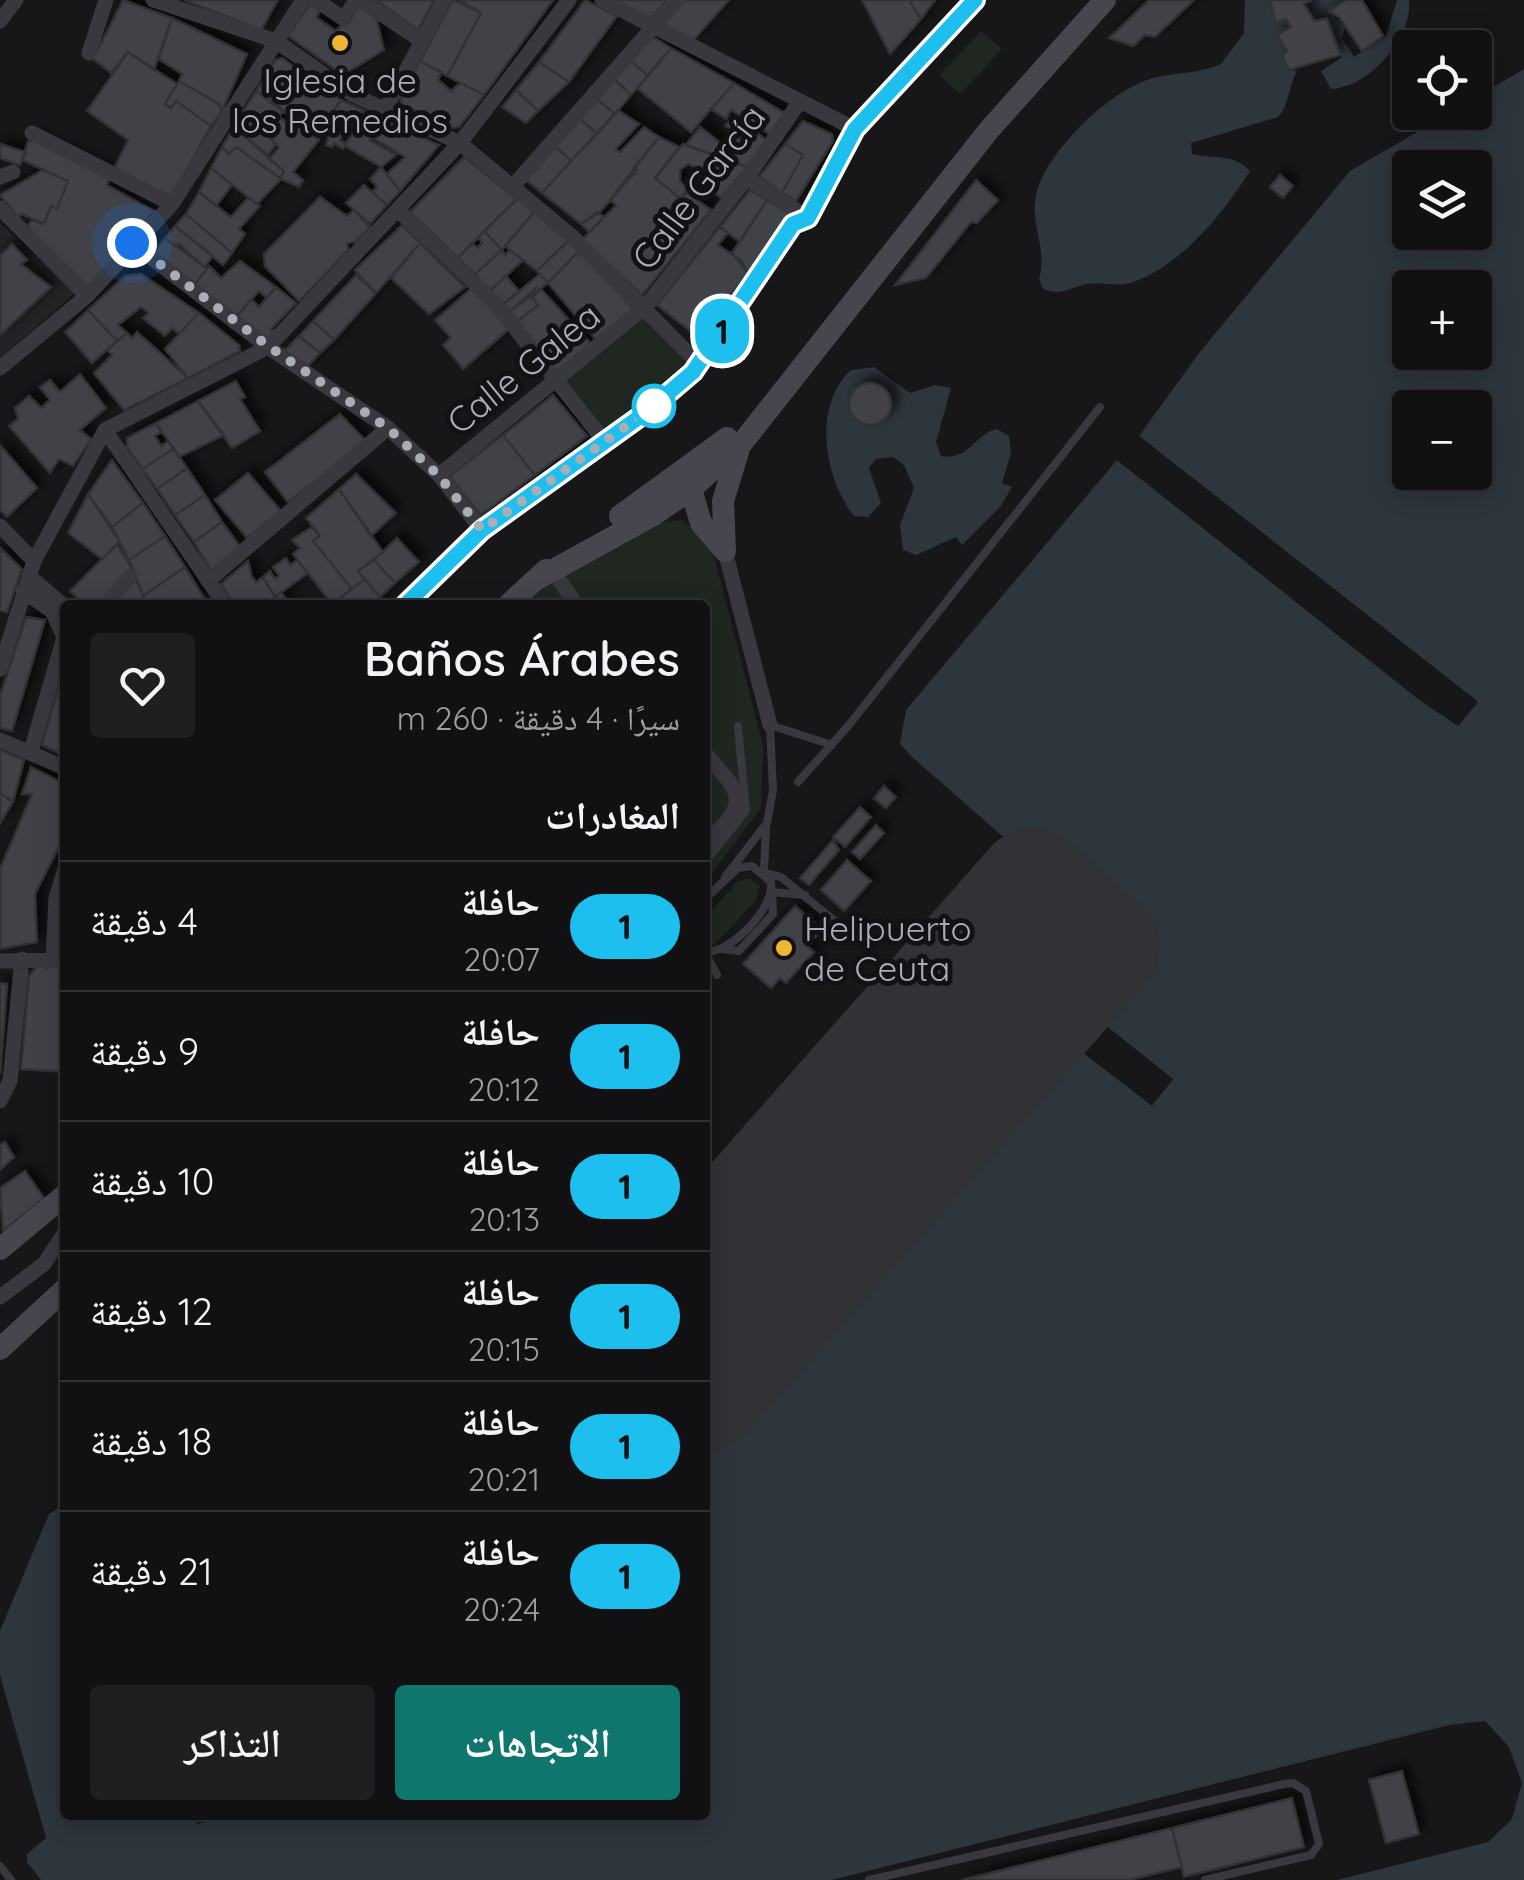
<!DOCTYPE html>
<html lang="ar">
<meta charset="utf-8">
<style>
:root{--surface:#111113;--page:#1e1f21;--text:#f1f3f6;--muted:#9c9da0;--line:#303133;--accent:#0f766e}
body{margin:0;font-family:Quicksand,"Noto Naskh Arabic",sans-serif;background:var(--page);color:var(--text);direction:rtl;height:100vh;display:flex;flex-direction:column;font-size:38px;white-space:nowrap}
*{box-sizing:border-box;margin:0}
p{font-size:32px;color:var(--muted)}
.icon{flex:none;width:55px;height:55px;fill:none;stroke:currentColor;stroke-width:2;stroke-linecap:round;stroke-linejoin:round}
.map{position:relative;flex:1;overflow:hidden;direction:ltr}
.details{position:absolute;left:60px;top:600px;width:650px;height:1220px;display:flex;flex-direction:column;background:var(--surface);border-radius:10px;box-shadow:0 5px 25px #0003,0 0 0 2px var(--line);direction:rtl}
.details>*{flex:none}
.badge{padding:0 20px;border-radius:32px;font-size:35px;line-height:65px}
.controls{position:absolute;left:1392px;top:30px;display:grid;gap:20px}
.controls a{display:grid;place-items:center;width:100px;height:100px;border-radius:10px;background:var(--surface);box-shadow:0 5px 25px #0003,0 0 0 2px var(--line);font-size:50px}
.you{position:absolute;width:50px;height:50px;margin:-25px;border:8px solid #fff;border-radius:50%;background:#1a73e8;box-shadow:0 0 0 15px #1a73e833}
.map>.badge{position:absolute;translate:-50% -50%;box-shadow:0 0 0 5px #fff}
h2{padding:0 30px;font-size:38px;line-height:90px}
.round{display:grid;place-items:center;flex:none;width:105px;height:105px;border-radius:10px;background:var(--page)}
.overview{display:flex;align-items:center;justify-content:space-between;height:170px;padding:0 30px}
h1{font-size:48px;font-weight:600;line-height:75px}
.cta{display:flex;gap:20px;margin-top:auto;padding:20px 30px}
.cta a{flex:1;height:115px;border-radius:10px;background:var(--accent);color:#fff;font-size:40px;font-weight:600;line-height:115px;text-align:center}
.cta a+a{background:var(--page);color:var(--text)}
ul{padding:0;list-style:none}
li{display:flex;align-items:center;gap:30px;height:130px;padding:0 30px;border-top:2px solid var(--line)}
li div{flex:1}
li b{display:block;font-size:38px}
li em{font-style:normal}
li .badge{min-width:110px;font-weight:700;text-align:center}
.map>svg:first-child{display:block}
.built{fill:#232326}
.green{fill:#1f2720}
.water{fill:#2d353d;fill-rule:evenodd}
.pier{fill:#171719}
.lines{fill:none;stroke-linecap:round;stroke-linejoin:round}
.runway{stroke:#313236;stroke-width:115}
.building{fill:#414246;stroke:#313135;stroke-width:2.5;filter:url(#shadow)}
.lane{stroke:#38383e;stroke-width:8}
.street{stroke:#38383e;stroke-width:15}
.secondary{stroke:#46474e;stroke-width:22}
.line-casing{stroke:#fff;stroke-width:22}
.line{stroke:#1dbfee;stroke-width:15}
.walk{stroke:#a9adb8;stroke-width:10;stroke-dasharray:0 18}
.poi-dot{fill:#f1b536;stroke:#121214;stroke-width:4}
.stop-dot{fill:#fff;stroke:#1dbfee;stroke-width:5}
.labels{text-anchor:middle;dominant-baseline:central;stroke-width:10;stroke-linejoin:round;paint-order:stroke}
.poi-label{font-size:35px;fill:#a9adb8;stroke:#121214}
.street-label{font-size:35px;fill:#a9adb8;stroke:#121214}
</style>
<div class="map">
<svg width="1524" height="1880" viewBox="0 0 1524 1880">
<defs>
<filter id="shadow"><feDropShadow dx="7" dy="-7" stdDeviation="5" flood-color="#0009"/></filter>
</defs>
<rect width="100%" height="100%" fill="#171719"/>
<!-- built -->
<path class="built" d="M0 223 75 293 0 358Z"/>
<!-- green -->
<path class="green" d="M981 31 1002 49 960 94 939 75Z
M647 314 691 361 605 431 565 381Z
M683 520 712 548 763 746 761 808 705 882V605H523C570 568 621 523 683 520Z
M749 878 760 886 756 900 714 945 705 944V919L737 882Z"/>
<!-- water -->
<path class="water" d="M1245 0H1270L1276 23 1286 19 1291 27 1278 35 1287 51 1289 70 1297 71C1289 85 1289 106 1278 117L1191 143 1192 154C1214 160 1232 152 1250 171 1224 212 1181 266 1133 282 1117 288 1102 281 1087 284 1070 287 1062 297 1043 289L1039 279C1048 250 1030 225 1036 196 1044 153 1111 89 1153 78 1176 72 1199 74 1221 64L1244 33Z
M1312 0H1346L1329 11 1345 28 1342 38 1354 57 1386 36 1397 0H1409C1413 37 1369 88 1331 89L1321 71 1341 58 1327 19 1314 21 1304 4Z
M1524 69V1880H1337L1488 1842 1512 1819 1522 1783 1509 1747 1485 1721 1449 1725 832 1880H41L27 1862V1854L46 1838 0 1675V1631L49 1514 65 1504V1815H189L198 1824 233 1815H705V1414L1050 1027 1152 1105 1173 1079 1072 999 1121 944 1119 938 912 757 900 744 906 710 1117 460 1418 699 1458 726 1477 701 1139 436 1199 353 1350 171 1450 113 1475 112V98ZM1410 168H1475V232H1410ZM1410 288H1475V352H1410ZM1410 408H1475V472H1410Z
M874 367 910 393 935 385 951 388 936 442 941 456C970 460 973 436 996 429L1009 436 1011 453 1002 483 1012 487 1001 506 962 545 956 537 916 555 903 550 900 525 914 488 904 465 893 457 876 459 869 468 881 503 868 517 854 516C824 478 812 406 851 370ZM866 383 883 386 891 399 887 417 874 425 856 420 849 406 853 391Z"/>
<!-- pier -->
<path class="pier" d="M1139 436 1478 702 1458 726 1117 460 1120 456 1457 719 1471 703 1136 440Z
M1072 999 1173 1079 1152 1106 1050 1027 1053 1023 1152 1099 1166 1080 1069 1003Z"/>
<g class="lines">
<!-- runway -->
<path class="runway" d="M705 1257 1033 886 1102 947 705 1394"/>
</g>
<!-- building -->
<path class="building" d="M123 0 172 18 154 70 128 52 111 73 93 59Z
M184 0H278L261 30Z
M376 0H434L418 30Z
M453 0 481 13 447 76 420 61Z
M553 0 484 95 447 76 481 13 460 0Z
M585 0 617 16 569 82 539 62Z
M615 0H667L653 16 645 18Z
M684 0H729L690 44 661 28Z
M862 0H909L921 19 890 54Z
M909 0H935L921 19Z
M1149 0H1194L1155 37 1145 35 1133 46 1109 38Z
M1270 0H1312L1304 4 1314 21 1327 19 1340 55 1289 70 1282 56 1287 51 1277 35 1291 27 1286 19 1276 23Z
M1346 0H1362L1383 36 1362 51 1339 17 1329 11Z
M310 4 320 11 316 17 336 31 359 5 376 17 384 50 343 75 288 36Z
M172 18 247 54 222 111 219 104 179 81 182 74 159 59Z
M650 35 671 48 648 76 630 60Z
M671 48 734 83 691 132 637 88Z
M128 52 177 84 165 104 171 108 176 101 211 126 172 197 113 171 128 140 87 111Z
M282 58 341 100 315 136 256 91 275 60Z
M630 60 648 76 631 95 614 79Z
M420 61 442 72 438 80 451 91 460 83 484 95 459 127 452 128 401 104V96Z
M539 62 569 82 538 111 516 90Z
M614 79 631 95 615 114 597 99Z
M179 81 219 104 222 111 211 126 176 101 171 108 165 104Z
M734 83 786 114 771 135 731 110 726 119 711 109Z
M516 90 538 111 526 123 502 107Z
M256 91 283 110 279 117 296 129 299 124 319 140 293 172 303 180 299 187 281 179 284 171 269 159 279 147 272 140 277 134 271 130 267 135 242 113Z
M597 99 615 114 597 134 579 118Z
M341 100 363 110 351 137 344 133 340 140 346 143 343 149 334 143 332 147 326 145 329 136 319 131Z
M363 110 383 120 370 140 396 155 381 167 345 146Z
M618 110 639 124 616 149 620 152 644 127 659 137 634 167 637 170 599 213 581 224 542 193Z
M242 113 276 144 268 155 234 127Z
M579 118 597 134 571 161 555 146Z
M732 118 738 123 741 119 767 141 747 167 686 145 700 127 722 144 719 149 725 154 741 135 725 126Z
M383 120 439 145 400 191 387 174 405 157 373 138Z
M803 121 832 134 833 141 796 201 782 193 803 155 785 144Z
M234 127 284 171 281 179 236 147 229 154 222 147Z
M659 137 679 147 655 178 681 199 686 192 711 210 642 295 582 240 616 205 610 200Z
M36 140 111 175 107 185 154 211 89 288 27 227 32 220 44 224 51 206 57 209 68 181 22 160 28 142Z
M0 144 26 152 20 165 0 158Z
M683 144 713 155 704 172 688 164 680 170V181L687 189 681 199 655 178Z
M785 144 803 155 782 193 759 177Z
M555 146 571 161 542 193 526 180Z
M222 147 229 154 236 147 281 179 257 204 211 168Z
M464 157 517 199 458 258 410 212Z
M721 158 747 167 722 198 698 184 709 163 716 167Z
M381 167 400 191 387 205 372 192 377 187 370 179Z
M211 168 232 185 216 206 199 192Z
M43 170 68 181 57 209 51 206 44 224 22 214 18 217 0 195Z
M1280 175 1293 186 1283 198 1270 187Z
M976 180 998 200 977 223 971 222 926 278 895 285Z
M364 185 387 205 370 224 346 203Z
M750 190 767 200 740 242 720 227Z
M199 192 231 217 248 198 260 206 239 229 245 234 232 253 186 214Z
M320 197 347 216 354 210 370 227 355 242 347 243 348 250 299 301 265 266 264 254Z
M517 199 534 212 502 250 484 231Z
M767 200 789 213 748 273 732 253Z
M534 212 568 241 537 271 505 246Z
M597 212 604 217 589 232 581 224Z
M186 214 232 253 223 265 175 226Z
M402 225 420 243 376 293 355 270Z
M175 226 213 256 204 267 179 244 177 247 165 238Z
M720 227 728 233 718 245 741 260 748 273 698 337 657 305Z
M484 231 502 250 475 274 458 258 472 243 477 248 482 243 478 237Z
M165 238 207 269 193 287 151 255Z
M568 241 579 251 548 283 537 271Z
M420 243 465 287 429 314 391 278Z
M12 244 27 260 21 264 51 287 0 335V256Z
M502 250 505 255 510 250 523 260 490 291 475 274Z
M579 251 635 310 597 341 548 283Z
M240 261 276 287 267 298 259 291 236 317 193 287 209 266 221 278Z
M141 274 199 313 179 334 172 328 165 336 143 318 149 313 141 307 118 325 127 333 117 341 88 310 125 276Z
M540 274 548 283 510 311 504 304Z
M356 275 376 293 334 340 313 321Z
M506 276 519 291 504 304 490 291Z
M276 287 296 303 271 329 275 333 268 339 236 317 251 299 259 307Z
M473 287 509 329 463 369 443 345 451 338 435 320Z
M535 289 532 298 538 305 518 321 510 311Z
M541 289 592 345 556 373 518 321 538 305 532 298Z
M88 310 117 341 92 363 65 332Z
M199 313 239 345 240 351 188 378 165 349Z
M313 321 334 340 320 353 299 336Z
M137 332 188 378 124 410 94 373 112 355 107 350 127 333 132 338Z
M299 336 320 353 308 366 284 351Z
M80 374 106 408 80 430 91 439 73 466 59 459 50 473 9 426 18 419 15 408 29 396 41 408 50 400 40 387 50 380 60 392Z
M236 381 245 397 240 399 260 431 232 448 198 401Z
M849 404a21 21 0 1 1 42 0a21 21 0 1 1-42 0Z
M553 395 587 436 535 475 503 435Z
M198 401 224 435 179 457 156 423Z
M340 414 367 442 288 502 265 472Z
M156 423 161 432 155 436 161 446 168 441 174 449 142 469 127 447V438Z
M503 435 535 475 481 515 449 476Z
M0 445 37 488 7 517 0 510Z
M174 449 187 468 157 489 142 469Z
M112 460 143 503 112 527 88 494Z
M187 468 205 495 175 515 157 489Z
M248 473 281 511 247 538 215 500Z
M356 474 396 513 371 536 339 489Z
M339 489 383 552 358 571 365 579 352 589 313 541 320 536 306 518Z
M88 494 120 542 102 559 68 533Z
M205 495 222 522 194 542 175 515Z
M143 503 165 536 129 560 112 527Z
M222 522 241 548 212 572 194 542Z
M312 527 320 536 313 541 352 589 332 604 293 554 300 548 292 540Z
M165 536 185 567 143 596 129 560Z
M397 538 419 562 395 583 374 560Z
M117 544 132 568 102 605H85L70 591Z
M0 548 22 569 7 612 0 610Z
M286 558 290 565 297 560 308 573 275 597 263 577 270 571 275 579 279 576 273 567Z
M374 560 395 583 380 597 358 571Z
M248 561 252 577 256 582 263 577 275 597 264 605H234L221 584Z
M185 567 204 598 191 605H146L143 596Z
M136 577 146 605H111Z
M365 579 380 597 371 605H331Z
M281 592 290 605H264L275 597Z
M26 617 45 620 12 731 0 728V696Z
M65 662V738L61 754 42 745Z
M0 750 24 760 13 802 0 793Z
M31 767 65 784V835L35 894 37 942 0 949V869L32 794H22Z
M884 786 896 797 886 808 874 798Z
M0 793 13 802 0 823Z
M860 807 871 817 845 847 833 837Z
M876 825 884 833 860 859 852 852Z
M833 840 839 850 809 885 800 878Z
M847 860 871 881 844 911 821 890Z
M795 906 824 931 805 944 814 952 786 983 780 978 771 988 743 964Z
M47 964 65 966V1072L21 1069 29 976 38 965 47 968Z
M0 983 7 984 0 1074Z
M5 1142 14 1157 0 1170V1145Z
M25 1171 44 1198 3 1231 0 1188Z
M1402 1771 1419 1834 1386 1843 1369 1780Z
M1292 1798 1304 1847 1184 1877 1172 1828Z
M1172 1828 1182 1867 1129 1880H962Z"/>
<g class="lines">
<!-- lane -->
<path class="lane" d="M798 782 849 725 1100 407
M705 862 746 811 738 726
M764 872 766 826
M765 873 781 877 846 930
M725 877 767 823 773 790 770 725 832 745
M705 899 738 868 752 866 771 882C775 908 731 953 705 952
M722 949 739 951 773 914 772 892 805 895
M705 952 717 975
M0 1866 11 1880
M869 1880 1284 1784 1293 1783 1306 1791 1319 1844 1311 1855 1205 1880"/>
<!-- street -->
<path class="street" d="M153 0 276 41 353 95 460 143 573 237 699 364
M316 0 344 19 356 0
M360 0 422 41
M602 0 855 129
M0 21 16 0
M89 53 106 0
M386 108 444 0
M32 133 172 204
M0 177 13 172
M747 178 808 218
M514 185 677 0
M0 208 87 296
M399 211 496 304 605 442
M132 243 268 347 388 428 439 475 482 530
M0 368 87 296 172 204 303 0
M105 430 225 605
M439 475 645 307 747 178 798 104
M0 526 34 561
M725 551 770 725
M29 576 65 607
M558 578 576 605
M208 581 388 428
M23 591 52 611 64 637 31 751
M106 605 130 576
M0 669 34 561 105 430 268 347 460 143 569 0
M0 740 65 768
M705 753C745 798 749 801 705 844
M53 960 56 898 65 869
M0 961 65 960
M0 1101 10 1081 22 959
M0 1297 44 1264 65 1232"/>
<!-- secondary -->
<path class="secondary" d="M699 477 691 489 701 523 725 551
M620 516 727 438
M725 551 723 501 738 452
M537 579 655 514 691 489 742 443 989 130 1105 0
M405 605 482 530 645 413 693 372 793 224 808 218 855 129 975 0
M508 605 546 570
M0 1249 65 1195
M0 1349 65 1289"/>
</g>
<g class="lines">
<defs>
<path id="line" d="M405 605 482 530 645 413 693 372 793 224 808 218 855 129 975 0"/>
</defs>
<!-- line casing -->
<use href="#line" class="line-casing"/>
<!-- line -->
<use href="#line" class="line"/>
<!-- walk -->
<path class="walk" d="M132 243 268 346 388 428 439 476 482 530 654 406"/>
</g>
<!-- markers -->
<g class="poi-dot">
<circle cx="340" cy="43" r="10"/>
<circle cx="784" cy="948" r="10"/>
</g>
<circle class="stop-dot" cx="654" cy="406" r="20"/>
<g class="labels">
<!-- poi labels -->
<g class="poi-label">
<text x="340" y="80">Iglesia de<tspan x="340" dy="40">los Remedios</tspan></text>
<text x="804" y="928" text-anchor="start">Helipuerto<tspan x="804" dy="40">de Ceuta</tspan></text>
</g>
<!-- street labels -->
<g class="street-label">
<text transform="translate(698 187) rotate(-53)">Calle García</text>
<text transform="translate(523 368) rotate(-39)">Calle Galea</text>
</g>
</g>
</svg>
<div class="controls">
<a><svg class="icon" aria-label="locate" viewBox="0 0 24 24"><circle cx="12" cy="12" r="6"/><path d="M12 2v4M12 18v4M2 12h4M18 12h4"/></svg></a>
<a><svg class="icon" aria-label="layers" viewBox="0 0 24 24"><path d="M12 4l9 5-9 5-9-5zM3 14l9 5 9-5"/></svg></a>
<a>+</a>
<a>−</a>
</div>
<div class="you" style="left:132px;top:243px"></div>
<b class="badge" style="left:722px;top:331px;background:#1dbfee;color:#111">1</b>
<section class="details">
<div class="overview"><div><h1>Baños Árabes</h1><p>سيرًا · 4 دقيقة · 260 m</p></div><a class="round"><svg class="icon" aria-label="heart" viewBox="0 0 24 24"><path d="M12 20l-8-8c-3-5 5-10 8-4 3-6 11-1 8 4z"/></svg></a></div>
<h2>المغادرات</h2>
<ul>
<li><span class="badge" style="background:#1dbfee;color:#111">1</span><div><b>حافلة</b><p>20:07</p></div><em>4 دقيقة</em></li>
<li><span class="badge" style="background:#1dbfee;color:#111">1</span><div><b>حافلة</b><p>20:12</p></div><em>9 دقيقة</em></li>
<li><span class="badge" style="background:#1dbfee;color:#111">1</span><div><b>حافلة</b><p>20:13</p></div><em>10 دقيقة</em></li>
<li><span class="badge" style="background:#1dbfee;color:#111">1</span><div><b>حافلة</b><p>20:15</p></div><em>12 دقيقة</em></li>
<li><span class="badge" style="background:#1dbfee;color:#111">1</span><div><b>حافلة</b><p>20:21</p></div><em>18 دقيقة</em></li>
<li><span class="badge" style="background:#1dbfee;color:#111">1</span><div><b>حافلة</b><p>20:24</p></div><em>21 دقيقة</em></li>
</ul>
<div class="cta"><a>الاتجاهات</a><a>التذاكر</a></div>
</section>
</div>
